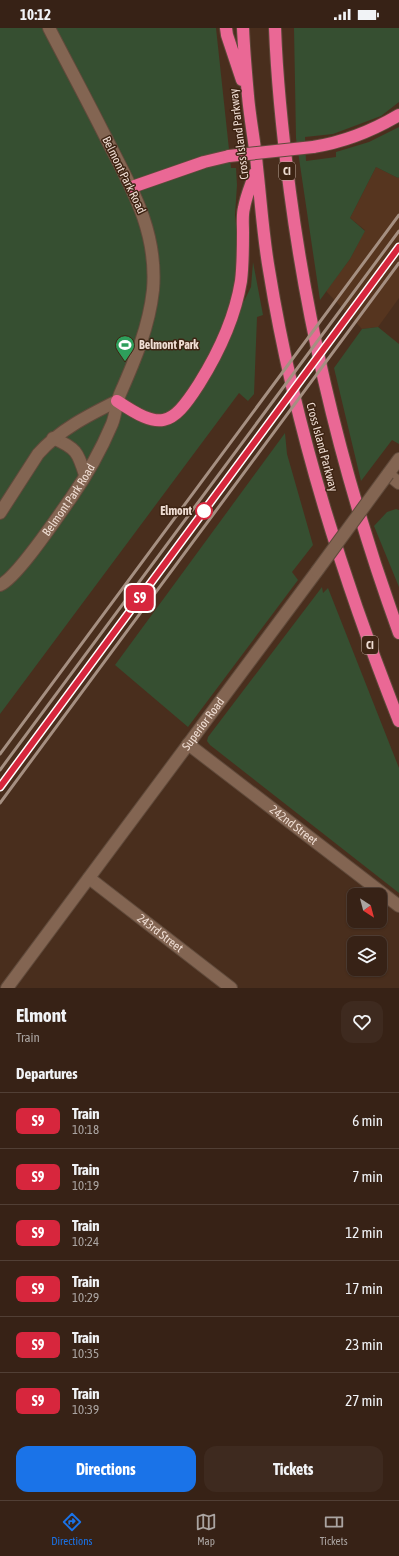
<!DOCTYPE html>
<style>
:root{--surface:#372216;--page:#3e2a1f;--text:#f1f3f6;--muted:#aaa4a1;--line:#513f35;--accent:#1a73e8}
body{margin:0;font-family:"Asap Condensed",sans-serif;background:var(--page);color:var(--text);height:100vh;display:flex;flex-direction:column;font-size:15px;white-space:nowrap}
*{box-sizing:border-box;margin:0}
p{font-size:13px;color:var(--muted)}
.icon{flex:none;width:22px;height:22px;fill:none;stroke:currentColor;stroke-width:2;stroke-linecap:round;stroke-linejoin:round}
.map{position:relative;height:960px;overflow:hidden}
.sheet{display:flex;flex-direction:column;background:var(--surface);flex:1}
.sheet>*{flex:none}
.badge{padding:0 8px;border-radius:6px;font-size:14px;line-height:26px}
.needle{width:26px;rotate:144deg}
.controls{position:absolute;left:347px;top:860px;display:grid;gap:8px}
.controls a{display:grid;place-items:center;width:40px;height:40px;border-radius:8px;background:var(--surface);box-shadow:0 1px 3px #0004,0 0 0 1px var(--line);font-size:20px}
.map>.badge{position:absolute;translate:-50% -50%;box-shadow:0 0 0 2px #fff}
h2{padding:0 16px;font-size:15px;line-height:36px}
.round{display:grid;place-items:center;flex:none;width:42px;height:42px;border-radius:12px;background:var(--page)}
.summary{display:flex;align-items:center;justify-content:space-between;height:68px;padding:0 16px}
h1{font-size:19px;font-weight:700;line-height:30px}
.primary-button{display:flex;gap:8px;margin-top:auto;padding:8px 16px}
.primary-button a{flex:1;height:46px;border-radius:12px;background:var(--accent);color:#fff;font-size:16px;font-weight:700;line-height:46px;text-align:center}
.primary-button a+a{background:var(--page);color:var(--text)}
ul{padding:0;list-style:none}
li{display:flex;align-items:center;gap:12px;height:56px;padding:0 16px;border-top:1px solid var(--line)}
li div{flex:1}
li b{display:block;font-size:15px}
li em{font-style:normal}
li .badge{min-width:44px;font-weight:700;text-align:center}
.status{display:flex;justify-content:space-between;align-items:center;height:28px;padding:0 20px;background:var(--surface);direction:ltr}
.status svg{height:11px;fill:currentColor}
.tabs{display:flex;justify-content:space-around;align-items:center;height:56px;border-top:1px solid var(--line);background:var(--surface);font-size:11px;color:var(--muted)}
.tabs a{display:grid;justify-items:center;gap:2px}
.tabs .active{color:var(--accent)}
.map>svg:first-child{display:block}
.built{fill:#56351f}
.green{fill:#364f31}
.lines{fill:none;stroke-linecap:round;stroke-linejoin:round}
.street-casing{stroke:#604a3b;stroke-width:14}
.highway-casing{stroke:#604a3b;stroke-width:14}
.street{stroke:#836552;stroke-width:12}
.highway{stroke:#ea6895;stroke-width:12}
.rail{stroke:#a58f81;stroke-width:3}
.street-bridge-casing{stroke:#604a3b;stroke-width:14;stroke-linecap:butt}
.highway-bridge-casing{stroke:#604a3b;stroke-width:14;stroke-linecap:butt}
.street-bridge{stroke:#836552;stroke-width:12}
.highway-bridge{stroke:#ea6895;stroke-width:12}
.line-casing{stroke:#fff;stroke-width:9}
.line{stroke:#d7263d;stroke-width:6}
.stop-dot{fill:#fff;stroke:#d7263d;stroke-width:2}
.labels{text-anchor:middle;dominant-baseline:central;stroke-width:3;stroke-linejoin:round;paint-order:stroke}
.shield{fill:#3e2413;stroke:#baa699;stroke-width:1}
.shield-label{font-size:11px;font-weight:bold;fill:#efddd3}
.street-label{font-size:12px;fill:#efddd3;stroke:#3e2413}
.poi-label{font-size:12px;font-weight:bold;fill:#efddd3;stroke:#3e2413;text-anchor:start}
.stop-label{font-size:12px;font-weight:bold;fill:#efddd3;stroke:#3e2413;text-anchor:end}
</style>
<div class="status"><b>10:12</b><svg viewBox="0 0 49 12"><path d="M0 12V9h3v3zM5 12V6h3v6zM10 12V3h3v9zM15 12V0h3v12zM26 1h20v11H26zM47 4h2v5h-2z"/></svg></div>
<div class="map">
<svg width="399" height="960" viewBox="0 0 399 960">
<rect width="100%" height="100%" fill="#492e1d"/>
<!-- built -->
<path class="built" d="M376 139 398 150 399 149V270L378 299 362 301 326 263 350 231 365 202 350 190Z"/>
<!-- green -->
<path class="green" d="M0 0H216L231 140H236L237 157 235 187 244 273 251 259 253 234 263 287 257 289 254 366 248 373 239 365 0 686Z
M294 0H399V74L381 88 333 106 305 109 306 133 336 129V124L369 114 399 99V149L398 150 376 139 350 190 365 203 350 231 320 272 296 110Z
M378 299 399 316V416L392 412 361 453 334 340 362 301Z
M285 405 287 426 313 517 292 544 298 552 188 699 115 637Z
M396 481 399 482V559L374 498 387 484Z
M322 559 323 565 328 560 399 740V865L210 717 207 713 208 709Z"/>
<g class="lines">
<defs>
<g id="street">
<path d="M53 410C76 420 78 424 85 447"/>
<path d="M399 431 388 446 399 455"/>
<path d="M0 485 38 426C59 402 89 387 117 373"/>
<path id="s1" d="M0 557C17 550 58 488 71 470 87 447 101 422 112 396 116 386 116 376 120 366 135 332 149 299 153 262 158 202 130 157 104 106 86 70 67 35 49 0"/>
<path id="s2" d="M188 716 399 878"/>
<path id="s3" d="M89 850 231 960"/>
<path id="s4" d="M7 960 317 543"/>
</g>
<path id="highway" d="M226 0 227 7 242 52
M243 0C244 23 246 45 248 68 250 92 255 115 257 139 261 174 263 208 269 242 294 397 341 547 399 693
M275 0C277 55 283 110 290 164 310 315 347 462 399 605
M313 119C345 114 372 103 399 87
M132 159 204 134 229 128
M117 373C160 402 171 400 199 356 219 324 235 290 241 253 243 237 243 220 243 204 243 196 242 187 244 180 246 168 251 157 255 145"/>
</defs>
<!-- street casing -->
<use href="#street" class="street-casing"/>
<!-- highway casing -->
<use href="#highway" class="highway-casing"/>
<!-- street -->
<use href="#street" class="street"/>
<!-- highway -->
<use href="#highway" class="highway"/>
<!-- rail -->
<path class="rail" d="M0 726 399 187
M0 742 399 203
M0 759 399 219
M0 775 399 235"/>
<defs>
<path id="street-bridge" d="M317 543 388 446"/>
<path id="highway-bridge" d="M229 128 313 119"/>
</defs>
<!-- street-bridge casing -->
<use href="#street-bridge" class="street-bridge-casing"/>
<!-- highway-bridge casing -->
<use href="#highway-bridge" class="highway-bridge-casing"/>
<!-- street-bridge -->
<use href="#street-bridge" class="street-bridge"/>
<!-- highway-bridge -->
<use href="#highway-bridge" class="highway-bridge"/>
</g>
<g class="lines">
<defs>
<path id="line" d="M0 759 399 219"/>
</defs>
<!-- line casing -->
<use href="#line" class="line-casing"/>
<!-- line -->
<use href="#line" class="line"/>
</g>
<!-- icons -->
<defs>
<symbol id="stadium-pin" viewBox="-11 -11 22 30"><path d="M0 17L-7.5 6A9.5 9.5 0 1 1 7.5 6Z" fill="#2e9e5b" stroke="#3e2413"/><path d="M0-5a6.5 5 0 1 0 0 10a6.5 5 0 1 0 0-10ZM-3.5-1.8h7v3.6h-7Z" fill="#fff"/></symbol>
</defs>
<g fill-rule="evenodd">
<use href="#stadium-pin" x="114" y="306" width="22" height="30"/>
</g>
<!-- markers -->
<circle class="stop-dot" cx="204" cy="483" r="8"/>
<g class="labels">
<!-- shield labels -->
<g class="shield">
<rect x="279" y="134" width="16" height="18" rx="3"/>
<rect x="362" y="608" width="16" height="18" rx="3"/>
</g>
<g class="shield-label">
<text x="287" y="143">CI</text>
<text x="370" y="617">CI</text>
</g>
<!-- street labels -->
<g class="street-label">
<text transform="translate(239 106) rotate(-97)">Cross Island Parkway</text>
<text transform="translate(124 147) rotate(64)">Belmont Park Road</text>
<text transform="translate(322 419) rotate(75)">Cross Island Parkway</text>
<text stroke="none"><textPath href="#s1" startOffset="110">Belmont Park Road</textPath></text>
<text stroke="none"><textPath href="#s4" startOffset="329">Superior Road</textPath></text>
<text stroke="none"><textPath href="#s2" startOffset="133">242nd Street</textPath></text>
<text stroke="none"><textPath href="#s3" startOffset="90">243rd Street</textPath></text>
</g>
<!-- poi labels -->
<g class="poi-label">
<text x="139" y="317">Belmont Park</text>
</g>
<!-- stop labels -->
<g class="stop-label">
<text x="192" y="483">Elmont</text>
</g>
</g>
</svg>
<div class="controls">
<a><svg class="needle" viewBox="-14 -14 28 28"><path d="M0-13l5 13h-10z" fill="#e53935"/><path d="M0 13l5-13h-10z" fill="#aaa4a1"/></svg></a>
<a><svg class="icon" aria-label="layers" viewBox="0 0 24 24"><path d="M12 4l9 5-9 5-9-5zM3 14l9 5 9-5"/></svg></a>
</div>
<b class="badge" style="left:140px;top:570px;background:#d7263d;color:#fff">S9</b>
</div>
<section class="sheet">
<div class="summary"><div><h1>Elmont</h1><p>Train</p></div><a class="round"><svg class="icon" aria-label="heart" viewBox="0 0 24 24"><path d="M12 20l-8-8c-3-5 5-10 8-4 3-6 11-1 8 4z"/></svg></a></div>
<h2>Departures</h2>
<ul>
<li><span class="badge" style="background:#d7263d;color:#fff">S9</span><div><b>Train</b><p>10:18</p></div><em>6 min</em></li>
<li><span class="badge" style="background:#d7263d;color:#fff">S9</span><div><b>Train</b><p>10:19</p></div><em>7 min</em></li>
<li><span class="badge" style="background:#d7263d;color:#fff">S9</span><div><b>Train</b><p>10:24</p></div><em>12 min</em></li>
<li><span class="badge" style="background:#d7263d;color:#fff">S9</span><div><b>Train</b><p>10:29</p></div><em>17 min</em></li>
<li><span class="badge" style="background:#d7263d;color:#fff">S9</span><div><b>Train</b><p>10:35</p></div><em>23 min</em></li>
<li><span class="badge" style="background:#d7263d;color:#fff">S9</span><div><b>Train</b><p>10:39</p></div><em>27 min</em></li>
</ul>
<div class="primary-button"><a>Directions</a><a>Tickets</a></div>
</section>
<nav class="tabs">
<a class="active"><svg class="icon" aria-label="directions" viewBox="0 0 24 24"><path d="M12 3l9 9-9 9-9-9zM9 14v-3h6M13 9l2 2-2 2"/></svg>Directions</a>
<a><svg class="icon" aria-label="map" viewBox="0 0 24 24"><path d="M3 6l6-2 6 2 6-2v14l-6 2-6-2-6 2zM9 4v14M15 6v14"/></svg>Map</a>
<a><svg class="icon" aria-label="tickets" viewBox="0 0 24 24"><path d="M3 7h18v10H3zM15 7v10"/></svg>Tickets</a>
</nav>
